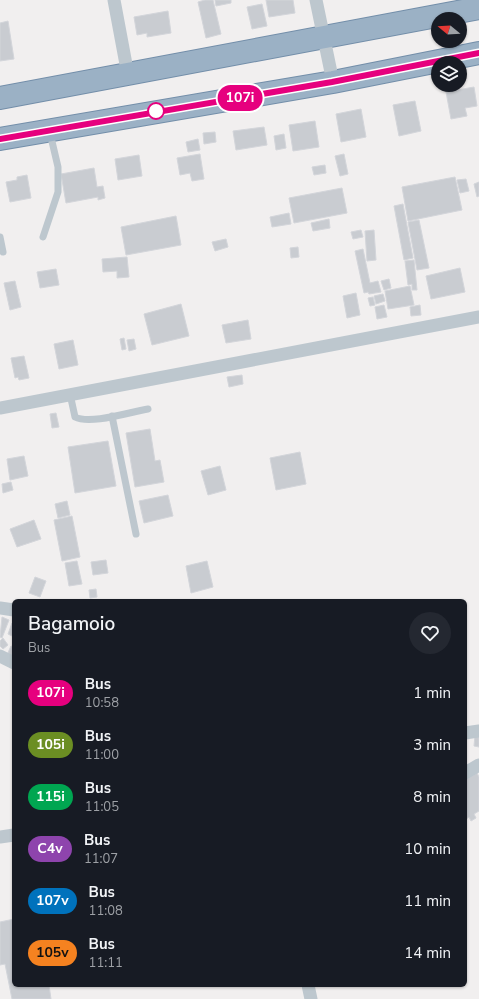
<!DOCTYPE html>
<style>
:root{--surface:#171b24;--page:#242831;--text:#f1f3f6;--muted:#9ea1a6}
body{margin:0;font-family:"Nunito Sans",sans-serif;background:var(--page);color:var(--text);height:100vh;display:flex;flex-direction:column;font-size:15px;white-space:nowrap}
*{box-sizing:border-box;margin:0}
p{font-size:13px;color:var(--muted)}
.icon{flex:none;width:22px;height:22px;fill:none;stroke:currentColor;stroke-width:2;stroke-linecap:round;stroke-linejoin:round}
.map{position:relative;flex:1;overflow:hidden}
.details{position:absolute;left:12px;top:599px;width:455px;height:388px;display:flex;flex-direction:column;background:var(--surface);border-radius:6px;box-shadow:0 1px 3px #0004}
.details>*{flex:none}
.badge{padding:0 8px;border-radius:13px;font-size:14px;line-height:26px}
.needle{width:26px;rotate:288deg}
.fabs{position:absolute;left:431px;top:12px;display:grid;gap:8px}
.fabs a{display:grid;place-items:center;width:36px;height:36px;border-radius:50%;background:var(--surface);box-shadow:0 1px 3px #0004;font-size:20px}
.map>.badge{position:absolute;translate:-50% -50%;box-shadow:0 0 0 2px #fff}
.round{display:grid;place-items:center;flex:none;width:42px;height:42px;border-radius:21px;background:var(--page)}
.summary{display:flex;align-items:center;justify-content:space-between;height:68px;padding:0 16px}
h1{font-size:19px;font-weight:600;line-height:30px}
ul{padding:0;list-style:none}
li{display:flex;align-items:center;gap:12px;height:52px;padding:0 16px}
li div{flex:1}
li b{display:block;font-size:15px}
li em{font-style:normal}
li .badge{min-width:44px;font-weight:700;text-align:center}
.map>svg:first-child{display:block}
.building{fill:#c9ccd1;stroke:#d3d5da}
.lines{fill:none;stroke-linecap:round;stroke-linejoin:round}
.trunk-casing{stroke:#738ea9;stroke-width:24}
.service{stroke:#bdc7ce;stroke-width:7}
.minor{stroke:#bdc7ce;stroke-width:13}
.trunk{stroke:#9bb1c5;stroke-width:22}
.line-casing{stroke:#fff;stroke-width:9}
.line{stroke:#e6007e;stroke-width:6}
.stop-dot{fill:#fff;stroke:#e6007e;stroke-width:2}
</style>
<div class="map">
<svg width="479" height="999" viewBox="0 0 479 999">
<rect width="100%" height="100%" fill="#f1efef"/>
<!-- building -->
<path class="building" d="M205 0H213L221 34 206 38 198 2Z
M215 0H231V3L216 6Z
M266 0H293L295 13 269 17Z
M262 4 267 26 252 29 247 7Z
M168 11 171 33 147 37V33L137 35 134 17Z
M8 21 14 59 0 61V23Z
M474 87 477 106 465 108 467 116 451 119 446 92Z
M415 101 421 131 399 136 393 105Z
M361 109 366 137 341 142 336 114Z
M315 121 319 147 293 151 289 125Z
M264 127 267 145 236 150 233 131Z
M215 132 216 142 204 144 203 133Z
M284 134 286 148 276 150 274 136Z
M198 139 200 150 188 152 186 142Z
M200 154 204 179 192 181 190 173 180 175 177 158Z
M344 154 348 174 340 176 335 156Z
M139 155 142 176 118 180 115 159Z
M325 165 326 173 314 175 312 167Z
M94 168 97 187 103 186 105 198 98 200V197L66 203 61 174Z
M27 175 31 198 10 202 6 182 17 180V177Z
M455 177 462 210 408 221 402 187Z
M466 179 469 191 460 193 457 180Z
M479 182V196L477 197 474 184Z
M342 188 347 213 294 223 289 198Z
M403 204 413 258 404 260 394 206Z
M289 213 291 224 272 227 270 217Z
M176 216 181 245 126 255 121 227Z
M329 219 330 228 313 231 311 223Z
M419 220 429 268 417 270 408 222Z
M361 230 363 237 353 239 351 232Z
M374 230 376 260 367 261 365 231Z
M226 239 228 247 215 251 212 242Z
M298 247 299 257 291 258 290 248Z
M363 249 370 283 378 281 381 292 369 294 368 292 364 293 355 251Z
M127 257 129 277 117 278V271L103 272 102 259Z
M414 260 417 290H412V284L408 285 405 261Z
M460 268 465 292 431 299 426 276Z
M56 269 59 285 40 288 37 272Z
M389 279 391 288 384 290 381 281Z
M15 281 21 307 10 310 4 283Z
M410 286 414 305 388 309 385 291Z
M356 293 360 315 347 318 343 296Z
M383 294 385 301 376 304 374 296Z
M373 297 375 305 370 306 368 298Z
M181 304 189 336 152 345 144 314Z
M384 305 387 317 377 319 375 307Z
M420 305 421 315 411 316 410 307Z
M248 320 251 339 226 343 222 325Z
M124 338 126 349 122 350 120 339Z
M134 339 136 349 129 351 127 340Z
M73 340 78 365 59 369 54 344Z
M24 356 29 378 19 380 18 377 15 378 11 358Z
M242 375 243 384 229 387 227 377Z
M56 413 59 427 52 428 50 414Z
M150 429 155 461 160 460 164 482 135 487 126 433Z
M108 441 116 486 75 493 68 447Z
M300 452 306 484 276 490 270 458Z
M24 456 28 476 10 480 7 459Z
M220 466 226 490 208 495 201 471Z
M11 482 13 490 3 493 2 484Z
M168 495 173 516 144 523 139 501Z
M67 501 70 515 58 518 55 504Z
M72 516 80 557 62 561 54 520Z
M34 520 41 539 17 547 10 529Z
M106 560 108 573 93 575 91 562Z
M77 561 82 584 69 586 65 563Z
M207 561 213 587 191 593 186 566Z
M35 577 46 581 40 597 29 593Z
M96 589 97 597 90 598 89 590Z
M2 617 9 620 2 638 0 637Z
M12 623 14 624V637L8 634Z
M3 638 8 645 3 649 0 646V641Z
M11 646 14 647V661L6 657Z
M475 735 479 736V747L474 746Z
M477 773 479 777V811L474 814 476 818 471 821 469 817 465 820V780Z
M14 919V985H49L51 999H12L5 964 0 965V922Z"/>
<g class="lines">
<defs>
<path id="trunk" d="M0 98 479 8
M0 139 333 82 479 53"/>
</defs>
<!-- trunk casing -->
<use href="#trunk" class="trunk-casing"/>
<!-- service -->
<path class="service" d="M0 237 3 252
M43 237 58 192V167L50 133
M70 394 75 417C90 425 130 412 148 409
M112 416 136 534"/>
<!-- minor -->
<path class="minor" d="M114 0 128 75
M316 0 333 82
M0 408 479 317
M0 608 14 610
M0 656 14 663
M465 733 479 731
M465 773 479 765
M0 837 14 835
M308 985 311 999"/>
<!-- trunk -->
<use href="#trunk" class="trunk"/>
</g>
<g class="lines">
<defs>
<path id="line" d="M0 139 332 82 479 53"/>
</defs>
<!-- line casing -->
<use href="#line" class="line-casing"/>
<!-- line -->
<use href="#line" class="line"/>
</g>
<!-- markers -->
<circle class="stop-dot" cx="156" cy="111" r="8"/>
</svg>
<div class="fabs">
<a><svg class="needle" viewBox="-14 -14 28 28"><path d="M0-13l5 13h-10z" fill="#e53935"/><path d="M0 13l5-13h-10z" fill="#9ea1a6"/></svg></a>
<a><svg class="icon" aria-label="layers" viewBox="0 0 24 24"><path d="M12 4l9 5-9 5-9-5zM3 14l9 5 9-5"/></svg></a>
</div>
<b class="badge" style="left:240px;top:98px;background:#e6007e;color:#fff">107i</b>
<section class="details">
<div class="summary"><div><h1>Bagamoio</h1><p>Bus</p></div><a class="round"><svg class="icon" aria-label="heart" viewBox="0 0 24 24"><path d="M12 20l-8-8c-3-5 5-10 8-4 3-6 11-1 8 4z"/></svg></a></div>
<ul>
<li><span class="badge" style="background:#e6007e;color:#fff">107i</span><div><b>Bus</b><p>10:58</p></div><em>1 min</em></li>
<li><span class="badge" style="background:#6b8e23;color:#fff">105i</span><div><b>Bus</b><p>11:00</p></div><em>3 min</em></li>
<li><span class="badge" style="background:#00a651;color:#fff">115i</span><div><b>Bus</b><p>11:05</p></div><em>8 min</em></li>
<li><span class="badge" style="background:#8e44ad;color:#fff">C4v</span><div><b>Bus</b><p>11:07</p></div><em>10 min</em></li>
<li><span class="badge" style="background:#0072bc;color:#fff">107v</span><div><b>Bus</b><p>11:08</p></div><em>11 min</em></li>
<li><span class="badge" style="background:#f58220;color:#111">105v</span><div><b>Bus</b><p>11:11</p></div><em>14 min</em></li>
</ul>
</section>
</div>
